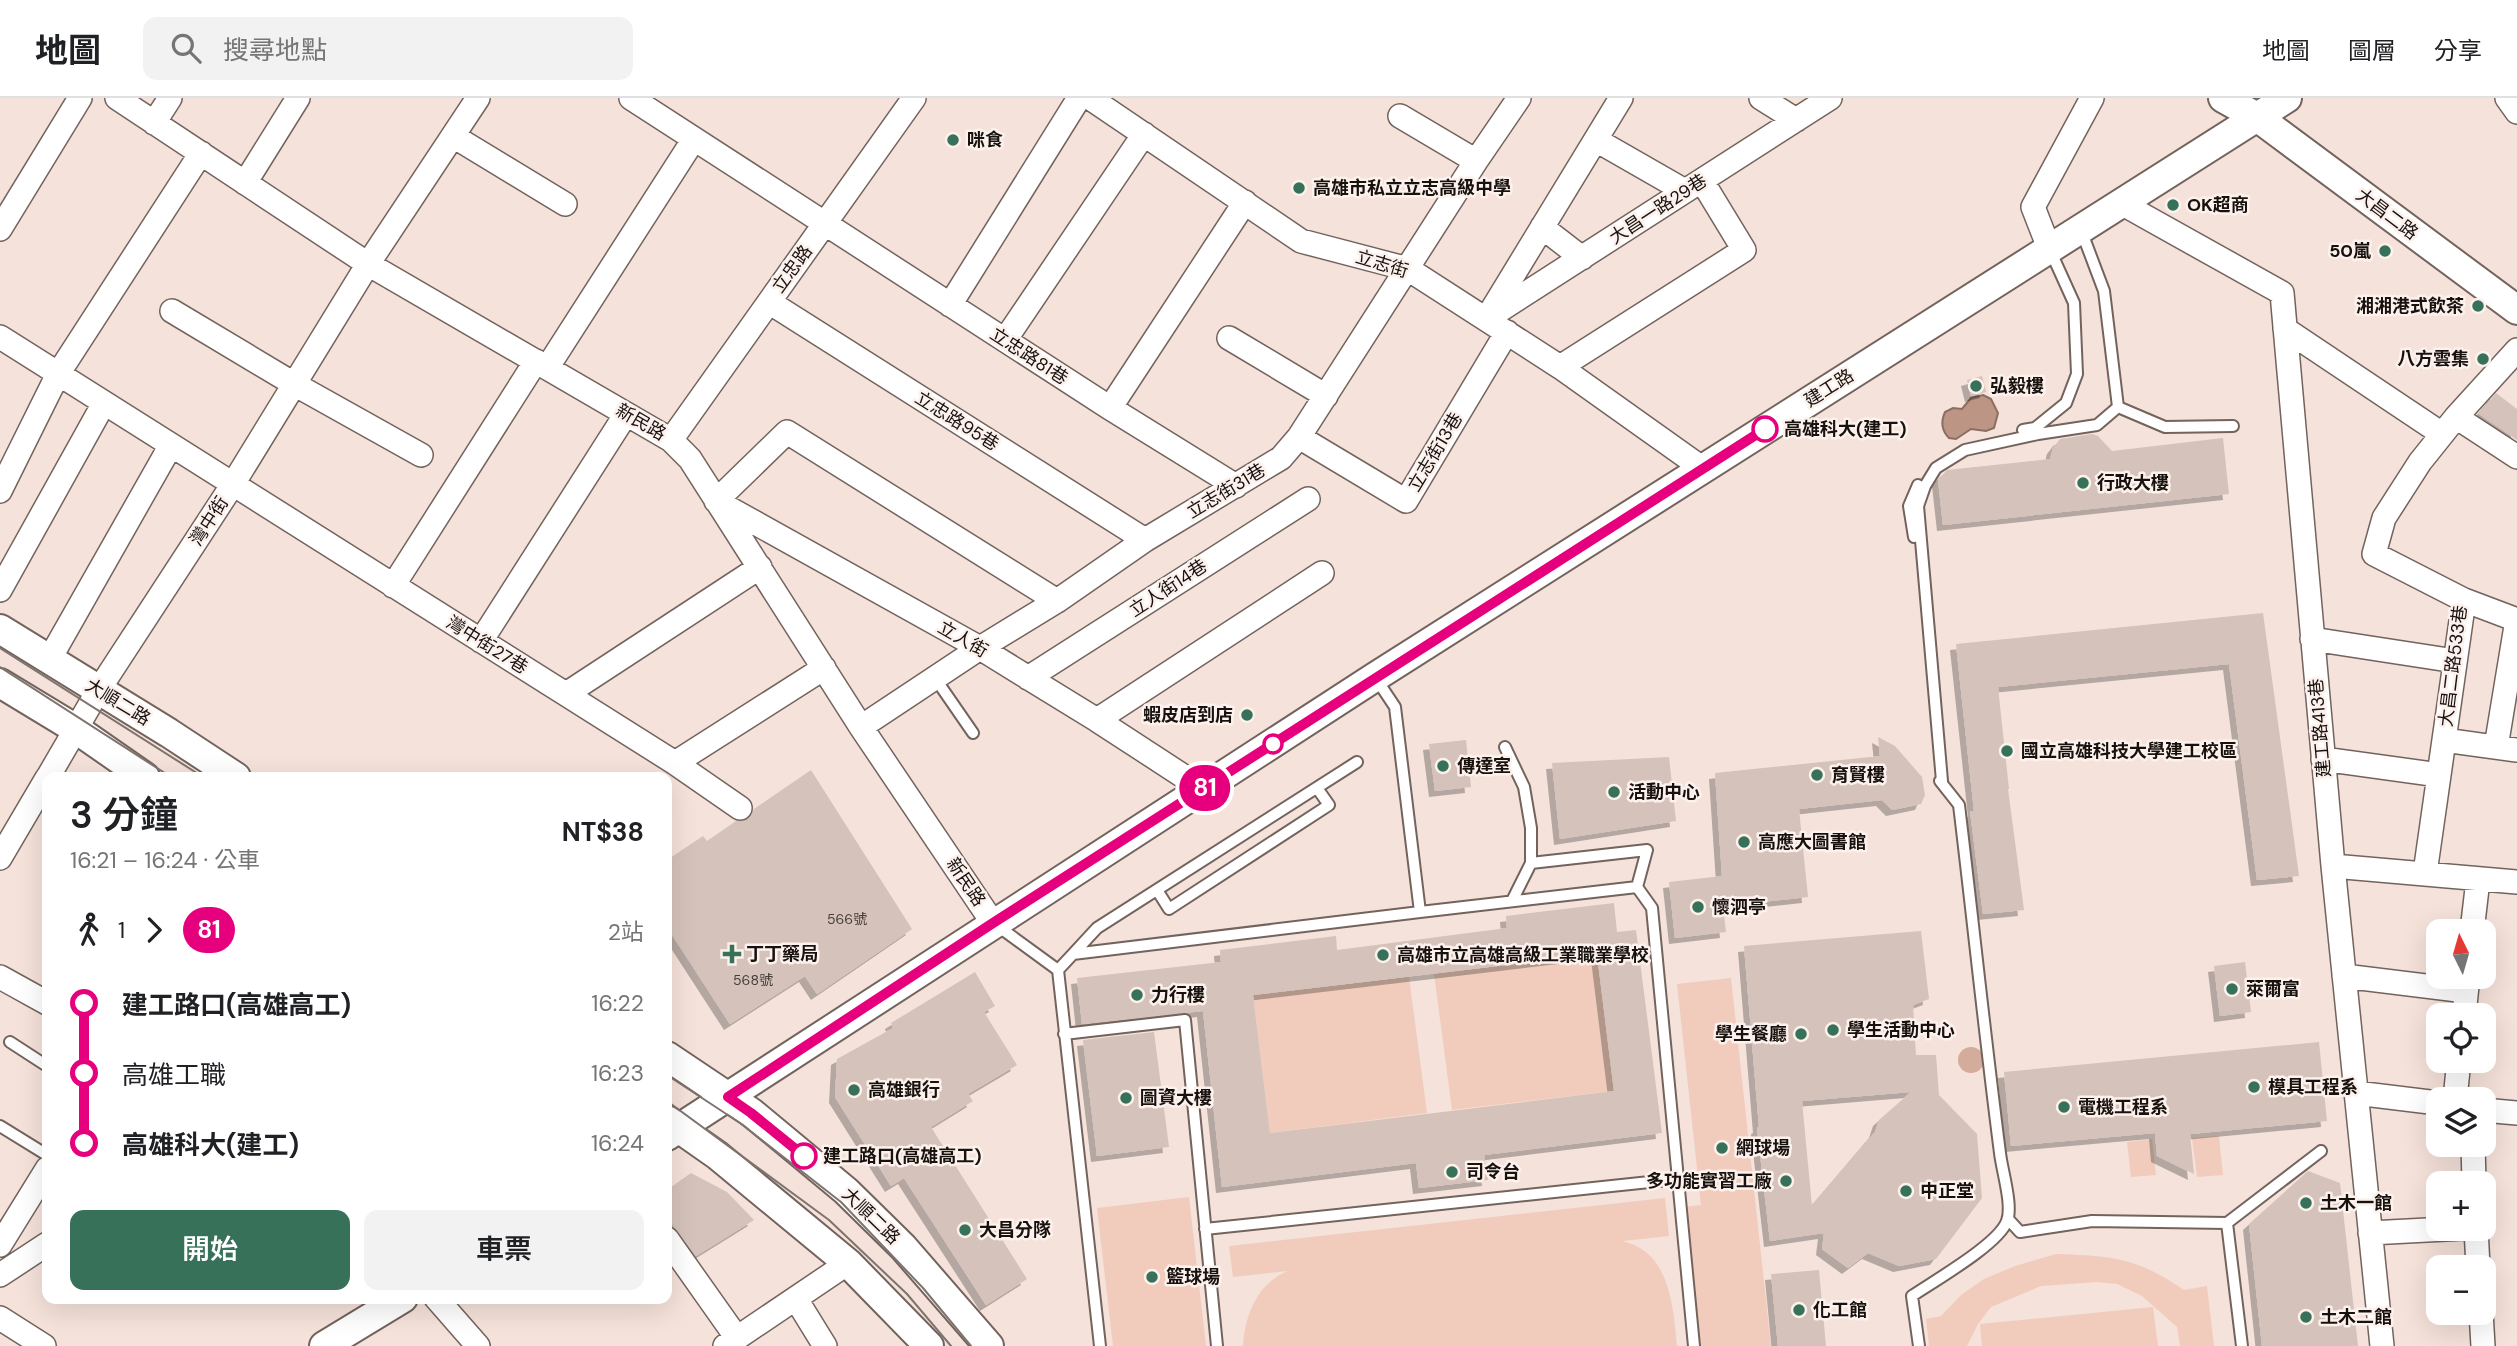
<!DOCTYPE html>
<html lang="zh-TW">
<meta charset="utf-8">
<style>
:root{--surface:#fff;--page:#f2f2f2;--text:#202124;--muted:#757577;--line:#e0e0e0;--accent:#37715a}
body{margin:0;font-family:"DM Sans","Noto Sans TC",sans-serif;background:var(--page);color:var(--text);height:100vh;display:flex;flex-direction:column;font-size:26px;white-space:nowrap}
*{box-sizing:border-box;margin:0}
p{font-size:23px;color:var(--muted)}
.icon{flex:none;width:38px;height:38px;fill:none;stroke:currentColor;stroke-width:2;stroke-linecap:round;stroke-linejoin:round}
.map{position:relative;flex:1;overflow:hidden}
.details{position:absolute;left:42px;top:674px;width:630px;height:532px;display:flex;flex-direction:column;background:var(--surface);border-radius:14px;box-shadow:0 7px 28px #0002}
.details>*{flex:none}
.badge{padding:0 14px;border-radius:23px;font-size:24px;line-height:46px}
.needle{width:46px;rotate:355deg}
.controls{position:absolute;left:2426px;top:821px;display:grid;gap:14px}
.controls a{display:grid;place-items:center;width:70px;height:70px;border-radius:14px;background:var(--surface);box-shadow:0 7px 28px #0002;font-size:35px}
.map>.badge{position:absolute;translate:-50% -50%;box-shadow:0 0 0 4px #fff}
.legs{display:flex;align-items:center;gap:10px;height:77px;padding:0 28px;font-size:23px}
.legs p{margin-inline-start:auto}
.overview{display:flex;align-items:center;justify-content:space-between;height:119px;padding:0 28px}
h1{font-size:38px;font-weight:600;line-height:52px}
.primary-button{display:flex;gap:14px;margin-top:auto;padding:14px 28px}
.primary-button a{flex:1;height:80px;border-radius:14px;background:var(--accent);color:#fff;font-size:28px;font-weight:600;line-height:80px;text-align:center}
.primary-button a+a{background:var(--page);color:var(--text)}
ul{padding:0 28px;list-style:none}
li{display:flex;align-items:center;gap:24px;height:70px;font-size:26px}
li i{display:grid;place-items:center;width:10px;height:100%;margin:0 9px;background:currentColor}
li i::after{content:'';width:18px;height:18px;margin:-9px;border:5px solid;border-radius:50%;background:var(--surface)}
li p{margin-inline-start:auto}
li:first-child i{background:linear-gradient(#0000 50%,currentColor 0)}
li:last-child i{background:linear-gradient(currentColor 50%,#0000 0)}
header{display:flex;align-items:center;gap:42px;box-sizing:border-box;height:98px;padding:0 35px;background:var(--surface);border-bottom:2px solid var(--line)}
header strong{font-size:33px}
nav{display:flex;gap:38px;margin-inline-start:auto;font-size:24px}
.search{width:490px;height:63px;background:var(--page);display:flex;align-items:center;gap:18px;box-sizing:border-box;padding:0 24px;border-radius:14px;color:var(--muted);font-size:26px}
.map>svg:first-child{display:block}
.green{fill:#f1ccbc}
.forest{fill:#d4ac9b}
.water{fill:#bc9585;stroke:#8b6e62;stroke-width:2}
.building{fill:#d5c3bb;fill-rule:evenodd;filter:url(#shadow)}
.lines{fill:none;stroke-linecap:round;stroke-linejoin:round}
.service-casing{stroke:#73635d;stroke-width:14}
.minor-casing{stroke:#73635d;stroke-width:26}
.tertiary-casing{stroke:#73635d;stroke-width:32}
.service{stroke:#fff;stroke-width:10}
.minor{stroke:#fff;stroke-width:23}
.tertiary{stroke:#fff;stroke-width:28}
.tram{stroke:#7f736e;stroke-width:2}
.line-1-casing{stroke:#fff;stroke-width:16}
.line-1{stroke:#e6007e;stroke-width:10}
.poi-dot{fill:#37715a;stroke:#fcf1ec;stroke-width:2.5}
.stop-1-dot{fill:#fff;stroke:#e6007e;stroke-width:3.5}
.labels{text-anchor:middle;dominant-baseline:central;stroke-width:5;stroke-linejoin:round;paint-order:stroke}
.number-label{font-size:14px;fill:#473e3a}
.poi-label{font-size:18px;font-weight:bold;fill:#18120f;stroke:#fcf1ec;text-anchor:start}
.street-label{font-size:18px;fill:#18120f;stroke:#fcf1ec}
.stop-label{font-size:18px;font-weight:bold;fill:#18120f;stroke:#fcf1ec;text-anchor:start}
</style>
<header>
<strong>地圖</strong>
<div class="search"><svg class="icon" aria-label="search" viewBox="0 0 24 24"><circle cx="10" cy="10" r="6"/><path d="M15 15l6 6"/></svg>搜尋地點</div>
<nav><a>地圖</a><a>圖層</a><a>分享</a></nav>
</header>
<div class="map">
<svg width="2517" height="1248" viewBox="0 0 2517 1248">
<defs>
<filter id="shadow"><feDropShadow dx="-6" dy="6" stdDeviation="0" flood-color="#0004"/></filter>
</defs>
<rect width="100%" height="100%" fill="#f5e2da"/>
<!-- green -->
<path class="green" d="M1597 856 1614 993 1452 1012 1434 876Z
M1409 879 1427 1015 1270 1035 1253 897Z
M1731 880 1771 1248H1699L1684 1109 1701 1107 1677 886Z
M2219 1038 2223 1077 2197 1079 2192 1040Z
M2152 1041 2156 1077 2131 1079 2127 1044Z
M1189 1099 1206 1248H1113L1097 1110Z
M1665 1100 1669 1138 1623 1143C1627 1145 1634 1146 1638 1149 1671 1166 1674 1216 1677 1248H1243C1245 1216 1258 1185 1288 1173L1233 1179 1229 1148Z
M2056 1156C2112 1158 2136 1159 2184 1192L2207 1188 2214 1248H2180L2177 1229 2142 1198 2117 1186 2097 1184 2041 1188 1991 1209 1978 1226 1967 1248H1929L1926 1221 1941 1218 1961 1197 1984 1181 2015 1168Z
M2153 1209 2158 1248H1982L1980 1226Z"/>
<!-- forest -->
<path class="forest" d="M1958 962a13 13 0 1 1 26 0a13 13 0 1 1-26 0Z"/>
<!-- water -->
<path class="water" d="M1983 297 1991 301 1998 315 1994 330 1986 333 1971 331 1956 341 1949 340C1941 332 1941 323 1945 314L1953 310 1962 311 1971 300Z"/>
<!-- building -->
<path class="building" d="M1982 278 1986 294 1971 298 1967 282Z
M2496 295 2517 311V342L2479 316Z
M2092 336 2098 338 2112 353 2223 340 2229 396 1943 427 1938 382 1947 372 2050 361 2053 350 2060 341Z
M2263 515 2299 778 2257 782 2229 566 1998 589 2009 691H2008L2024 812 1983 816 1970 713H1974L1956 546Z
M1878 639 1895 648 1922 679 1925 697 1921 706 1892 712 1882 702 1799 711 1808 799 1723 808 1726 834 1675 840 1669 784 1722 778 1715 675 1880 658Z
M1466 642 1471 689 1435 693 1429 646Z
M1669 659 1676 723 1560 741 1552 665Z
M811 672 912 831 817 896 805 878 730 926 667 829V762L703 738 707 743 736 723 747 722 754 711Z
M1614 805 1617 834 1636 832 1662 1035 1484 1057 1488 1082 1419 1090 1416 1065 1222 1089 1203 913 1082 926 1077 880 1221 864 1220 852 1336 838 1337 852 1507 830 1506 818ZM1597 856 1614 993 1270 1035 1253 897Z
M1921 833 1929 901 1913 907 1916 957H1936L1939 997 1977 1036 1982 1100 1936 1161 1899 1168 1868 1155 1848 1170 1822 1151 1824 1135 1770 1143 1757 1030 1759 1029 1744 848ZM1911 994 1879 1022 1875 1034 1812 1108 1802 1003Z
M2245 864 2251 914 2220 918 2214 868Z
M975 874 995 908 984 914 1017 967 968 996 973 1003 931 1029 1027 1181 986 1207 904 1080 891 1088 835 999 837 961 893 930 891 925Z
M1154 934 1169 1049 1097 1058 1083 942Z
M2319 944 2327 1023 2190 1036 2194 1076 2157 1058 2155 1035 2011 1048 2004 974Z
M2308 1073 2340 1085 2358 1248H2262L2249 1126Z
M691 1075 727 1094 754 1122 696 1158 667 1119V1092Z
M1819 1172 1826 1248H1778L1771 1176Z"/>
<g class="lines">
<defs>
<path id="service" d="M2118 309 2165 329 2233 328
M2023 332 2035 330 2066 305 2077 276 2074 205 2050 152
M1914 439 1909 408 1918 387
M935 580 973 635
M1505 649 1524 689 1531 730V765
M1942 683 1918 408 1925 388 1936 370 1965 352 2038 336 2097 327 2118 309 2104 193 2081 132
M1637 789 1652 810 1694 1248
M1157 792 1169 811 1329 707 1317 690
M1420 814 1637 789 1647 752 1531 765 1512 803
M995 826 1058 872
M1073 856 1097 830 1357 664
M1064 936 1185 922 1217 1248
M10 944 47 968
M0 1028 47 1057
M2008 1121 2020 1134 2092 1123 2227 1125 2321 1053
M2227 1125 2242 1248
M1205 1131 1678 1081
M1100 1248 1058 872 1073 856 1420 814 1395 609 1375 579
M1919 1248 1912 1198C1934 1183 1999 1146 2007 1123 2013 1107 2002 1073 2000 1055 1985 939 1973 823 1959 707L1940 683"/>
<path id="minor" d="M117 0 368 166 671 342 690 361 861 629 993 825
M631 0 1110 310 1236 388
M1090 0 1301 143 1408 171 1560 269 1702 370
M1761 0 1796 22
M2507 0 2517 14
M1400 18 1476 63
M154 25 170 0
M453 38 565 106
M1596 42 1685 93
M245 85 298 0
M2121 105 2282 195 2333 768 2382 1248
M1542 129 1582 160
M0 131 80 0
M2049 150 2033 109 2092 0
M769 204 1145 442
M950 207 1079 0
M172 213 294 286 421 357
M1490 215 1621 0
M1486 221 1830 0
M2285 231 2442 336
M0 239 675 665 740 710
M1229 240 1326 298
M1005 242 1144 36
M1560 269 1744 152 1702 83
M547 270 694 41
M1110 310 1245 104
M2456 319 2517 359
M1299 339 1406 403 1507 234
M671 342 914 0
M0 393 58 276 201 55
M393 488 536 263
M0 492 104 305
M2464 502 2517 522
M1057 503 787 334 716 403 980 550 1097 622 1203 691
M2312 541 2455 563
M481 543 626 316
M49 562 171 347
M1028 580 1308 401
M566 596 760 469
M1097 622 1322 475
M861 629 980 550 1057 503 1145 442 1281 360 1299 339 1476 63 1519 0
M2444 642 2517 652
M2496 649 2517 522
M2323 661 2439 677
M675 665 824 570
M48 679 98 593 233 386 368 166 478 0
M0 760 47 680
M2333 768 2517 784
M2425 775 2464 502 2374 456 2384 420 2420 364 2456 319 2517 252
M2472 833 2478 782
M2344 878 2466 893
M0 879 47 905
M2464 917 2468 878
M2356 995 2438 1005
M2455 1001 2459 962
M2483 1012 2517 1015
M2473 1046 2474 1085
M2476 1130 2478 1169
M2370 1135 2465 1130
M667 1141 737 1240
M0 1147 47 1071
M0 1177 47 1146
M436 1200 478 1248
M796 1201 825 1248
M2481 1214 2483 1248
M0 1220 44 1248
M725 1248 848 1165"/>
<path id="tertiary" d="M2223 0 2257 19 2517 212
M0 531 169 635 236 679
M0 585 76 631 145 679
M667 958 752 1015 846 1093 903 1149 989 1248
M667 1022 717 1057 848 1165 929 1248
M667 1038 1375 579 2287 0
M324 1248 403 1200"/>
</defs>
<!-- service casing -->
<use href="#service" class="service-casing"/>
<!-- minor casing -->
<use href="#minor" class="minor-casing"/>
<!-- tertiary casing -->
<use href="#tertiary" class="tertiary-casing"/>
<!-- service -->
<use href="#service" class="service"/>
<!-- minor -->
<use href="#minor" class="minor"/>
<!-- tertiary -->
<use href="#tertiary" class="tertiary"/>
<!-- tram -->
<path class="tram" d="M0 550 203 679
M0 569 171 679
M667 977 740 1025 841 1104 923 1190 971 1248
M667 1003 829 1122 907 1196 951 1248"/>
</g>
<g class="lines">
<defs>
<path id="line-1" d="M804 1058 751 1015 728 999 993 825 1765 331"/>
</defs>
<!-- line-1 casing -->
<use href="#line-1" class="line-1-casing"/>
<!-- line-1 -->
<use href="#line-1" class="line-1"/>
</g>
<!-- markers -->
<g class="poi-dot">
<circle cx="953" cy="42" r="7"/>
<circle cx="1299" cy="90" r="7"/>
<circle cx="2173" cy="107" r="7"/>
<circle cx="2385" cy="153" r="7"/>
<circle cx="2478" cy="208" r="7"/>
<circle cx="2483" cy="261" r="7"/>
<circle cx="1976" cy="288" r="7"/>
<circle cx="2083" cy="385" r="7"/>
<circle cx="1247" cy="617" r="7"/>
<circle cx="2007" cy="653" r="7"/>
<circle cx="1443" cy="668" r="7"/>
<circle cx="1817" cy="677" r="7"/>
<circle cx="1614" cy="694" r="7"/>
<circle cx="1744" cy="744" r="7"/>
<circle cx="1698" cy="809" r="7"/>
<path d="M728.5 845.5h7v7h7v7h-7v7h-7v-7h-7v-7h7z"/>
<circle cx="1383" cy="857" r="7"/>
<circle cx="2232" cy="891" r="7"/>
<circle cx="1137" cy="897" r="7"/>
<circle cx="1833" cy="932" r="7"/>
<circle cx="1801" cy="936" r="7"/>
<circle cx="2254" cy="989" r="7"/>
<circle cx="854" cy="992" r="7"/>
<circle cx="1126" cy="1000" r="7"/>
<circle cx="2064" cy="1009" r="7"/>
<circle cx="1722" cy="1050" r="7"/>
<circle cx="1452" cy="1074" r="7"/>
<circle cx="1786" cy="1083" r="7"/>
<circle cx="1906" cy="1093" r="7"/>
<circle cx="2306" cy="1105" r="7"/>
<circle cx="965" cy="1132" r="7"/>
<circle cx="1152" cy="1179" r="7"/>
<circle cx="1799" cy="1212" r="7"/>
<circle cx="2306" cy="1219" r="7"/>
</g>
<g class="stop-1-dot">
<circle cx="1765" cy="331" r="12"/>
<circle cx="1273" cy="646" r="9"/>
<circle cx="804" cy="1058" r="12"/>
</g>
<g class="labels">
<!-- number labels -->
<g class="number-label">
<text x="847" y="821">566號</text>
<text x="753" y="882">568號</text>
</g>
<!-- poi labels -->
<g class="poi-label">
<text x="967" y="42">咪食</text>
<text x="1313" y="90">高雄市私立立志高級中學</text>
<text x="2187" y="107">OK超商</text>
<text x="2371" y="153" text-anchor="end">50嵐</text>
<text x="2464" y="208" text-anchor="end">湘湘港式飲茶</text>
<text x="2469" y="261" text-anchor="end">八方雲集</text>
<text x="1990" y="288">弘毅樓</text>
<text x="2097" y="385">行政大樓</text>
<text x="1233" y="617" text-anchor="end">蝦皮店到店</text>
<text x="2021" y="653">國立高雄科技大學建工校區</text>
<text x="1457" y="668">傳達室</text>
<text x="1831" y="677">育賢樓</text>
<text x="1628" y="694">活動中心</text>
<text x="1758" y="744">高應大圖書館</text>
<text x="1712" y="809">懷泗亭</text>
<text x="746" y="856">丁丁藥局</text>
<text x="1397" y="857">高雄市立高雄高級工業職業學校</text>
<text x="2246" y="891">萊爾富</text>
<text x="1151" y="897">力行樓</text>
<text x="1847" y="932">學生活動中心</text>
<text x="1787" y="936" text-anchor="end">學生餐廳</text>
<text x="2268" y="989">模具工程系</text>
<text x="868" y="992">高雄銀行</text>
<text x="1140" y="1000">圖資大樓</text>
<text x="2078" y="1009">電機工程系</text>
<text x="1736" y="1050">網球場</text>
<text x="1466" y="1074">司令台</text>
<text x="1772" y="1083" text-anchor="end">多功能實習工廠</text>
<text x="1920" y="1093">中正堂</text>
<text x="2320" y="1105">土木一館</text>
<text x="979" y="1132">大昌分隊</text>
<text x="1166" y="1179">籃球場</text>
<text x="1813" y="1212">化工館</text>
<text x="2320" y="1219">土木二館</text>
</g>
<!-- street labels -->
<g class="street-label">
<text transform="translate(1658 111) rotate(-33)">大昌一路29巷</text>
<text transform="translate(2387 116) rotate(37)">大昌二路</text>
<text transform="translate(1382 166) rotate(17)">立志街</text>
<text transform="translate(792 171) rotate(-54)">立忠路</text>
<text transform="translate(1029 258) rotate(33)">立忠路81巷</text>
<text transform="translate(1829 290) rotate(-32)">建工路</text>
<text transform="translate(957 323) rotate(32)">立忠路95巷</text>
<text transform="translate(641 324) rotate(30)">新民路</text>
<text transform="translate(1435 354) rotate(-59)">立志街13巷</text>
<text transform="translate(1226 393) rotate(-31)">立志街31巷</text>
<text transform="translate(209 423) rotate(-57)">灣中街</text>
<text transform="translate(1168 490) rotate(-33)">立人街14巷</text>
<text transform="translate(963 541) rotate(30)">立人街</text>
<text transform="translate(487 547) rotate(32)">灣中街27巷</text>
<text transform="translate(2453 568) rotate(-83)">大昌二路533巷</text>
<text transform="translate(118 604) rotate(31)">大順二路</text>
<text transform="translate(2320 630) rotate(-95)">建工路413巷</text>
<text transform="translate(966 784) rotate(56)">新民路</text>
<text transform="translate(871 1118) rotate(44)">大順二路</text>
</g>
<!-- stop labels -->
<g class="stop-label">
<text x="1784" y="331">高雄科大(建工)</text>
<text x="823" y="1058">建工路口(高雄高工)</text>
</g>
</g>
</svg>
<div class="controls">
<a><svg class="needle" viewBox="-14 -14 28 28"><path d="M0-13l5 13h-10z" fill="#e53935"/><path d="M0 13l5-13h-10z" fill="#757577"/></svg></a>
<a><svg class="icon" aria-label="locate" viewBox="0 0 24 24"><circle cx="12" cy="12" r="6"/><path d="M12 2v4M12 18v4M2 12h4M18 12h4"/></svg></a>
<a><svg class="icon" aria-label="layers" viewBox="0 0 24 24"><path d="M12 4l9 5-9 5-9-5zM3 14l9 5 9-5"/></svg></a>
<a>+</a>
<a>−</a>
</div>
<b class="badge" style="left:1205px;top:690px;background:#e6007e;color:#fff">81</b>
<section class="details">
<div class="overview"><div><h1>3 分鐘</h1><p>16:21 – 16:24 · 公車</p></div><b>NT$38</b></div>
<div class="legs"><svg class="icon" aria-label="walk" viewBox="0 0 24 24"><circle cx="13" cy="4" r="2"/><path d="M13 8l-2 6 4 7M11 14l-3 7M7 12l3-4h3l4 4"/></svg>1<svg class="icon" aria-label="forward" viewBox="0 0 24 24"><path d="M9 5l7 7-7 7"/></svg><b class="badge" style="background:#e6007e;color:#fff">81</b><p>2站</p></div>
<ul>
<li><i style="color:#e6007e"></i><b>建工路口(高雄高工)</b><p>16:22</p></li>
<li><i style="color:#e6007e"></i><span>高雄工職</span><p>16:23</p></li>
<li><i style="color:#e6007e"></i><b>高雄科大(建工)</b><p>16:24</p></li>
</ul>
<div class="primary-button"><a>開始</a><a>車票</a></div>
</section>
</div>
